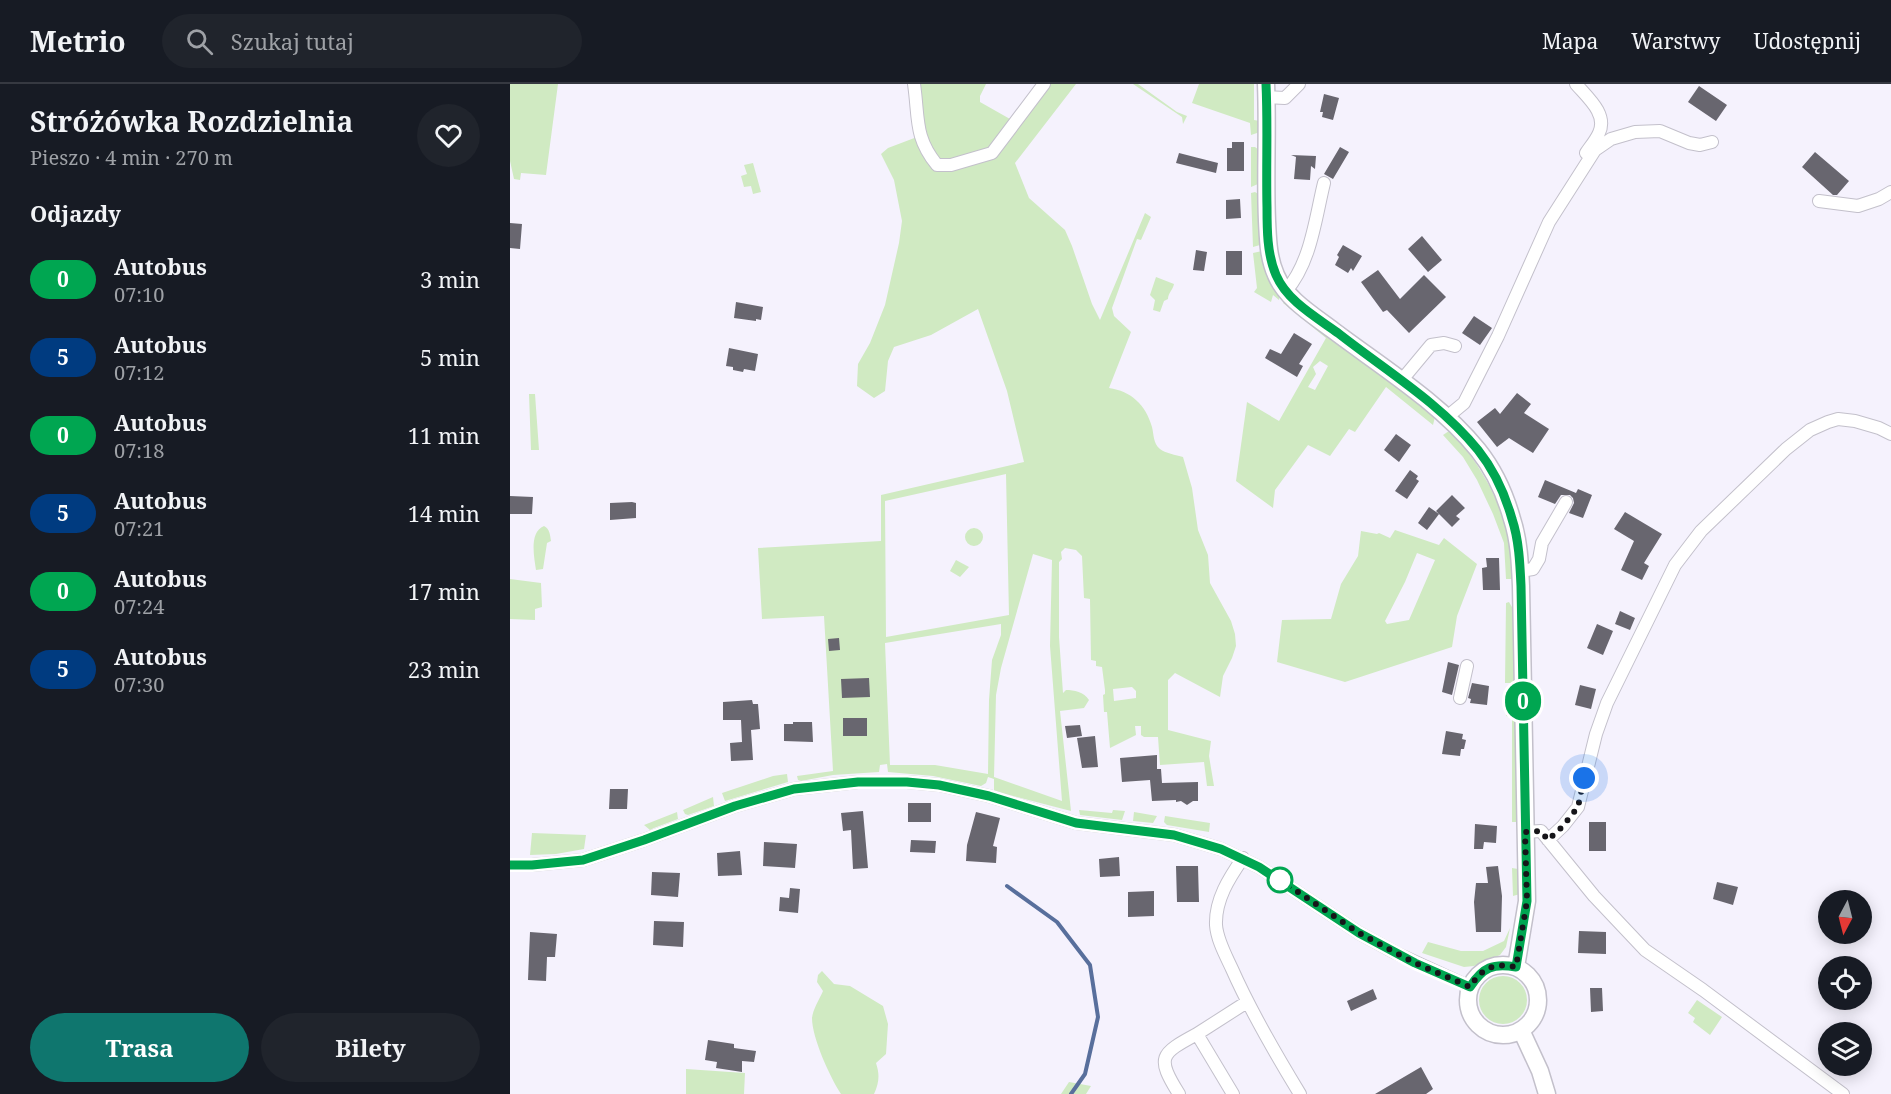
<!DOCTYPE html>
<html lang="pl">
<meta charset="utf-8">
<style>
:root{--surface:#171b24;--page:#20242c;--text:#f1f3f6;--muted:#9ea1a6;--line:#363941;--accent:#0f766e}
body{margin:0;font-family:"Noto Serif",serif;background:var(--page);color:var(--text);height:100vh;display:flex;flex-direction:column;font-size:22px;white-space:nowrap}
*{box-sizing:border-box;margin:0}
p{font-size:20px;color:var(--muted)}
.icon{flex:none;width:33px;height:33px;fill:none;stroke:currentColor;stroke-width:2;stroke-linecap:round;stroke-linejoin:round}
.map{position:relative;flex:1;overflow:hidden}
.side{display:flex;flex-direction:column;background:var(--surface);width:510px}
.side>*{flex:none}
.badge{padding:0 12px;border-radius:20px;font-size:21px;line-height:39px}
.needle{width:39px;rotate:187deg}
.controls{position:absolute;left:1308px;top:806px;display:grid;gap:12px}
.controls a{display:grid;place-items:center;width:54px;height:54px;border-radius:50%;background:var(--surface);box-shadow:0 3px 15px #0003;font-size:30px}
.you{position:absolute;width:30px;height:30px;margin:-15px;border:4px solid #fff;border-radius:50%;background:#1a73e8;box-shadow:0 0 0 9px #1a73e833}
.map>.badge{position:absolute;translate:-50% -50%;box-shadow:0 0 0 3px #fff}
h2{padding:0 30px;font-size:22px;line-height:54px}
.round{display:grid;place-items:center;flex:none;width:63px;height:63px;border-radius:32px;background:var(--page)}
.summary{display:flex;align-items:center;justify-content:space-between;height:102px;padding:0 30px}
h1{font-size:28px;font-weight:700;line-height:45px}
.cta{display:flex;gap:12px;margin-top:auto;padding:12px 30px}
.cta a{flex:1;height:69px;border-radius:36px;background:var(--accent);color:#fff;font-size:24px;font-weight:700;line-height:69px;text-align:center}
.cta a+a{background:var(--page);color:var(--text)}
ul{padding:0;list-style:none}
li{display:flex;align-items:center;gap:18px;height:78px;padding:0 30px}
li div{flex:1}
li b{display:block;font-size:22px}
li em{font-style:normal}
li .badge{min-width:66px;font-weight:700;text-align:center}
header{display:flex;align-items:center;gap:36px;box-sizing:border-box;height:84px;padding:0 30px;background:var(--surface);border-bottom:2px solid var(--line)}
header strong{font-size:28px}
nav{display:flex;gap:33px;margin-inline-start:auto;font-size:21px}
.search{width:420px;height:54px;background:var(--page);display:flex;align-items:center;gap:15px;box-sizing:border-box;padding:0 21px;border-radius:33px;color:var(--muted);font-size:22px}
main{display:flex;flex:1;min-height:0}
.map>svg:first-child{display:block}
.green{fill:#d0eac2;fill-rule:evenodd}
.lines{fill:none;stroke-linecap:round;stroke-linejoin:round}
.stream{stroke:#586f9c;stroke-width:4}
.building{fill:#68666f}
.minor-casing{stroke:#c3c0cb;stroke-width:14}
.major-casing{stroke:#c3c0cb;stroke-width:19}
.minor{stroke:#fff;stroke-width:12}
.major{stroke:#fff;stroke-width:16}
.line-casing{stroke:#fff;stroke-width:14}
.line{stroke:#00a651;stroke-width:9}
.walk{stroke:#161519;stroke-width:6;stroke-dasharray:0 10.8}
.stop-dot{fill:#fff;stroke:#00a651;stroke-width:3}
</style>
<header>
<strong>Metrio</strong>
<div class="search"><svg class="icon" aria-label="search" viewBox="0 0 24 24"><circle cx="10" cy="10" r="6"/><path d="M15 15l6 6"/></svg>Szukaj tutaj</div>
<nav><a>Mapa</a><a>Warstwy</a><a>Udostępnij</a></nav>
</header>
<main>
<section class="side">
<div class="summary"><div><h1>Stróżówka Rozdzielnia</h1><p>Pieszo · 4 min · 270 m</p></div><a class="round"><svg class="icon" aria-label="heart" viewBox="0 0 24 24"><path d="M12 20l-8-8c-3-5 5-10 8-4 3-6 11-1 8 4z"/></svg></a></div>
<h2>Odjazdy</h2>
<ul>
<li><span class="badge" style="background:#00a651;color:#fff">0</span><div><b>Autobus</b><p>07:10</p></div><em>3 min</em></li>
<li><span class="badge" style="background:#003b80;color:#fff">5</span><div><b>Autobus</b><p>07:12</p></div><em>5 min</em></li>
<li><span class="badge" style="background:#00a651;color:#fff">0</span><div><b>Autobus</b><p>07:18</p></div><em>11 min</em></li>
<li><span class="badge" style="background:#003b80;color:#fff">5</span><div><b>Autobus</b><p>07:21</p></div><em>14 min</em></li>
<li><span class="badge" style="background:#00a651;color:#fff">0</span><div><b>Autobus</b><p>07:24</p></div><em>17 min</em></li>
<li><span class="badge" style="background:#003b80;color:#fff">5</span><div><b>Autobus</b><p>07:30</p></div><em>23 min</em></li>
</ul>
<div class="cta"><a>Trasa</a><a>Bilety</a></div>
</section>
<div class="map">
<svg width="1381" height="1010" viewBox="0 0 1381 1010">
<rect width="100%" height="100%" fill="#f5f2fd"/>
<!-- green -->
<path class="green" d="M0 0H48L36 91 11 89 10 96 4 95 0 77Z
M410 0H476L470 12V18L500 35 526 0H566L505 79 519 114 555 146 562 162 582 220 590 236 635 129 641 133 631 156 627 155 602 224 604 232 621 248 599 304C621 307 636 321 642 343 644 351 643 359 650 365 655 369 666 371 673 373L682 404 688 446 698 471 700 499 721 537 725 550 726 562 722 574 713 592 710 613 665 589 658 596V646L701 657 699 672 704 702H697L694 678 650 681 648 653H634L631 651V642H625L626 651 600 664 597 628H594L593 611 595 610V606L592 583 586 582V577L581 576 580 515 574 514 572 472 566 466 555 464 551 468 552 475 549 478V553L553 609 556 606C564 606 574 608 579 616L574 624 550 627 561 727 484 707V695L478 693 476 699 471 702 423 692 378 688 377 680 370 681 369 688 323 691 291 697 288 696 287 692 323 687 314 532 252 535 248 464 371 457V411L514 378 497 307 468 225 421 251 384 263 378 277 375 307 364 314 347 302 348 280 360 259 375 221 389 159 392 137 384 96 371 70 378 64 407 53ZM496 390 499 531 376 553 375 417ZM523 470 542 476 540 562 552 717 484 693 486 611 491 584ZM491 540V551L482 576 479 616 478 690 425 681H380L375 559ZM622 603 626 607V614L604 617 603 605Z
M623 0H628L667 28 677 32 673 40 672 33Z
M689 0H744V36L750 37V48L741 51 740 39 682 19Z
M741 63H745L749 66 748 100 741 103Z
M243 79 251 108 243 110 241 102 234 103 231 92 237 90 234 81Z
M745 108 750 111 751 117 750 161 743 163 741 109Z
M752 167 770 211 769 216 763 211 761 218 744 208 747 204 743 169Z
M646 193 664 200C663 206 658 209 658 215L654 217 650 228 643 226 645 216 640 211Z
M776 215 925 333 923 341 876 303 845 348 839 345 820 372 798 361 765 406 763 424 726 397 737 318 769 337 816 254 773 219ZM810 277 818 282 805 306 798 303 806 290 803 283Z
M19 310H25L29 366H21Z
M939 347C947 353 952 361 958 368 979 397 994 426 1000 462 1002 473 1004 483 1002 495H996L994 459 983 430 967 396 953 373 933 351Z
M34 442C40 445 40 451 41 457L37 459 33 485 26 486C24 473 19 448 34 442Z
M455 453a9 9 0 1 1 18 0a9 9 0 1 1-18 0Z
M885 446 929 461 934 454 967 480 947 532 942 563 835 598 767 578 772 536 821 535 831 500 848 472 851 447 867 450 869 449 880 454ZM907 469 925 476 899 536 877 540 875 537 895 498Z
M446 476 459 483 450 493 440 487Z
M0 495 31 499 32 523 25 525V536L0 535Z
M999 518 1006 530V591L1004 599H995L996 519Z
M1005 611 1008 734 1006 738H1002V633L996 632Z
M277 690 278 698 215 717 212 709 263 692Z
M203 713 204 722 178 731 175 730 173 726Z
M569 726 602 729 603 726 615 727 612 736 570 731Z
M167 728 168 735 144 744 140 746 134 741Z
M624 728 647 732 643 739 623 737Z
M655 732 700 739 699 748 657 741 654 738Z
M22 749 76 751 74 765 46 770 20 771Z
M1002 784 1008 785 1010 810 1003 812Z
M1000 844 996 863 990 871 964 882 954 883 912 869 918 858 951 867H973L994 857Z
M312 887 324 900 340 902 373 922 378 940 376 970 366 979C370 991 369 999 364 1010H331C320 993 302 954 302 934 303 925 309 916 313 907L307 898 308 891Z
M969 916a24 24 0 1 1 48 0a24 24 0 1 1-48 0Z
M1187 916 1212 933 1200 951 1183 938 1185 934 1178 929Z
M176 985 235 989 234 1010H176Z
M559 998 581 1002 576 1010H551Z"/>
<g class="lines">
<!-- stream -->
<path class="stream" d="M497 802 547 838 580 881 588 933 575 990 561 1010"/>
</g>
<!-- building -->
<path class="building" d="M1189 2 1217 21 1206 37 1178 18Z
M814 10 829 14 823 36 812 33 813 28H810Z
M722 58H734V87H717V64H722Z
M830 63 839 68 823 95 814 90Z
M1305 68 1339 97 1327 111H1323L1292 83Z
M669 69 708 79 706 89 666 79Z
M781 71 806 72 805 85 801 82 800 96 784 95 786 73Z
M730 115 731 134 716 135V116Z
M0 139 12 140 10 165 0 164Z
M912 152 932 176 918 188 898 165Z
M833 161 852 172 843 187 841 184 838 189 825 181 829 173 827 171Z
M686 166 697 168 694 187 683 186Z
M716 167H732V191H716Z
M868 186 890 215 914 191 936 213 899 249 877 226 873 228 851 198Z
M226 218 253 223 251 236 246 235V237L224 234Z
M964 232 982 244 970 261 952 249Z
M784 249 802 260 789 280 793 282 787 293 755 274 760 265 771 270Z
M219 264 248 270 245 287 234 285 233 288 223 286V283L216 282Z
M1007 309 1021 320 1014 329 1039 345 1023 369 999 354 987 363 967 338 985 324 990 330Z
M886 350 901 361 889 378 874 366Z
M900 386 908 392 906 395 909 397 897 415 885 407Z
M1035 396 1066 409 1068 405 1082 411 1073 434 1059 429 1064 419 1063 414 1060 411H1051L1045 420 1028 413Z
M942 411 955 424 946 432 950 435 942 443 926 427Z
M0 412 23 413 22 430H0Z
M122 418 126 419V434L100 436V419Z
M919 423 929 430 917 446 908 439Z
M1115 428 1152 450 1134 479 1139 482 1132 496 1111 486 1124 457 1104 445Z
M976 474H989L990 506H973L972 484 977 483Z
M1110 527 1125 534 1120 546 1105 540Z
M1087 540 1103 547 1093 571 1077 564Z
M329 554 330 566 319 567 318 555Z
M938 578 949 581 942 611 932 608Z
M359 594 360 613 332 614 331 595Z
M962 599 979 602 977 621 960 619 961 615 958 614Z
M1070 601 1086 605 1081 625 1065 621Z
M242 616 243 620H248L250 645 241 646 243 676 221 677 220 659 232 658 231 636H213V618Z
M333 634H357V652H333Z
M283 638H302L303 658 274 657V640H283Z
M570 641 572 652 557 654 555 642Z
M936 647 953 650 952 655 956 656 954 665H951L950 672 932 670Z
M585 652 588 683 572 684 567 654Z
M647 671V685H651L652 699 688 698V717H683L677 721 671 717 666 718V716L642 717 640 696 612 698 610 674Z
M100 705H118L117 725H99Z
M398 719H421V738H398Z
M353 727 358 784 343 785 341 746 333 747 331 729Z
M466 728 490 734 483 762 487 763 486 779 456 777 457 761Z
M1079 738H1096V767H1079Z
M965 740 987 742 986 759 974 758 973 765H964Z
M401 756 426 757 425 769 400 768Z
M254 758 287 760 285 784 253 782Z
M230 767 232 791 208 792 207 769Z
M609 773 610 792 590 793 589 775Z
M666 782H688L689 818H667Z
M988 782 992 812 991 848H966L964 818 966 799H978L976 783Z
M142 788 170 789 168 813 141 811Z
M1207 798 1228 803 1223 821 1203 815Z
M280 804 290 805 288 829 269 827 270 813 279 814Z
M644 807V832L618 833V808Z
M144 837 174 838 173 863 143 861Z
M1069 847 1096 848V870L1068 869Z
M20 848 47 850 45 873H37L36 897 18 896Z
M1080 904H1092L1093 927 1081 928Z
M863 905 867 915 841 927 837 917Z
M198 956 224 960V964L246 967 244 978 232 977V988L206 984 207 978 195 976Z
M911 983 923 1005 916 1010H865Z"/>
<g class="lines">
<defs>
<path id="minor" d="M404 0C409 34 404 53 427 81H441L482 69 534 0
M1066 0C1077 13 1098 30 1089 49 1086 56 1080 63 1076 69
M757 13 775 14 789 0
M1309 117 1348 122 1369 115 1381 108
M776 207C801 178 805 136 814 99
M891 297 921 261 934 259 945 262
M937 333 954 319 988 252 1039 138 1085 66 1101 55 1125 48 1150 47 1179 59 1190 61 1202 58
M1011 487 1023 485 1029 475 1032 459 1056 418
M950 614 957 582
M1015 748 1031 747 1084 812 1135 866 1193 906 1333 1010
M1038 756 1053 742 1068 723 1086 650 1097 619 1165 481 1191 447 1276 365 1300 346 1318 338 1328 335 1345 337 1369 344 1381 350
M733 774C719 794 705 816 706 841 707 856 716 872 722 885 741 928 765 969 790 1010
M0 781H22L73 776 134 756 225 722 284 705 348 698H397L429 701 479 712 566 739 664 751 711 765 749 783 849 849 886 869 960 903
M687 950 737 918
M669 1010C646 973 650 970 687 950L723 1010"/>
<path id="major" d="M756 0C758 46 755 91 757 137 758 155 758 173 766 191 776 215 803 231 824 247 872 283 930 319 968 366 984 386 995 410 1002 435 1009 456 1010 480 1011 502L1017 817 1006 883
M958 916a35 35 0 1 1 70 0a35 35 0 1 1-70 0Z
M1011 946 1030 987 1037 1010"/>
</defs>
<!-- minor casing -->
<use href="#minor" class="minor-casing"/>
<!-- major casing -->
<use href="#major" class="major-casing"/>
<!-- minor -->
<use href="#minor" class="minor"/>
<!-- major -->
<use href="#major" class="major"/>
</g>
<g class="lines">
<defs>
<path id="line" d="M0 781H22L73 776 134 756 225 722 284 705 348 698H397L429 701 479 712 566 739 664 751 711 765 749 783 849 849 905 879 960 903C973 883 983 879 1006 883L1017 817 1011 502C1010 480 1009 456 1002 435 995 410 984 386 968 366 930 319 875 286 828 249 806 233 777 217 766 191 757 170 757 145 757 123 756 82 758 41 756 0"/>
</defs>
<!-- line casing -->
<use href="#line" class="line-casing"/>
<!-- line -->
<use href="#line" class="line"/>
<!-- walk -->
<path class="walk" d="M770 796 849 849 905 879 960 903C973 883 983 879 1006 883L1017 817 1015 748 1031 747 1038 756 1053 742 1068 723 1074 694"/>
</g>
<!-- markers -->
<circle class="stop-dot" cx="770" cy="796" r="12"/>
</svg>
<div class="controls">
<a><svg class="needle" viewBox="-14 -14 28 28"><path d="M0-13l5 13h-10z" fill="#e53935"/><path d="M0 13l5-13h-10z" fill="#9ea1a6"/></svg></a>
<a><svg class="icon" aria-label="locate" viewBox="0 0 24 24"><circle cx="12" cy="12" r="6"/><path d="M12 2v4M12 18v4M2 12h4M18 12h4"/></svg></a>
<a><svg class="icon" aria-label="layers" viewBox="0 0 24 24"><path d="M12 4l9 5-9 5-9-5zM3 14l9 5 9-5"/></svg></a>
</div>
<div class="you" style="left:1074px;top:694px"></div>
<b class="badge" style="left:1013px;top:617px;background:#00a651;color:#fff">0</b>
</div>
</main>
